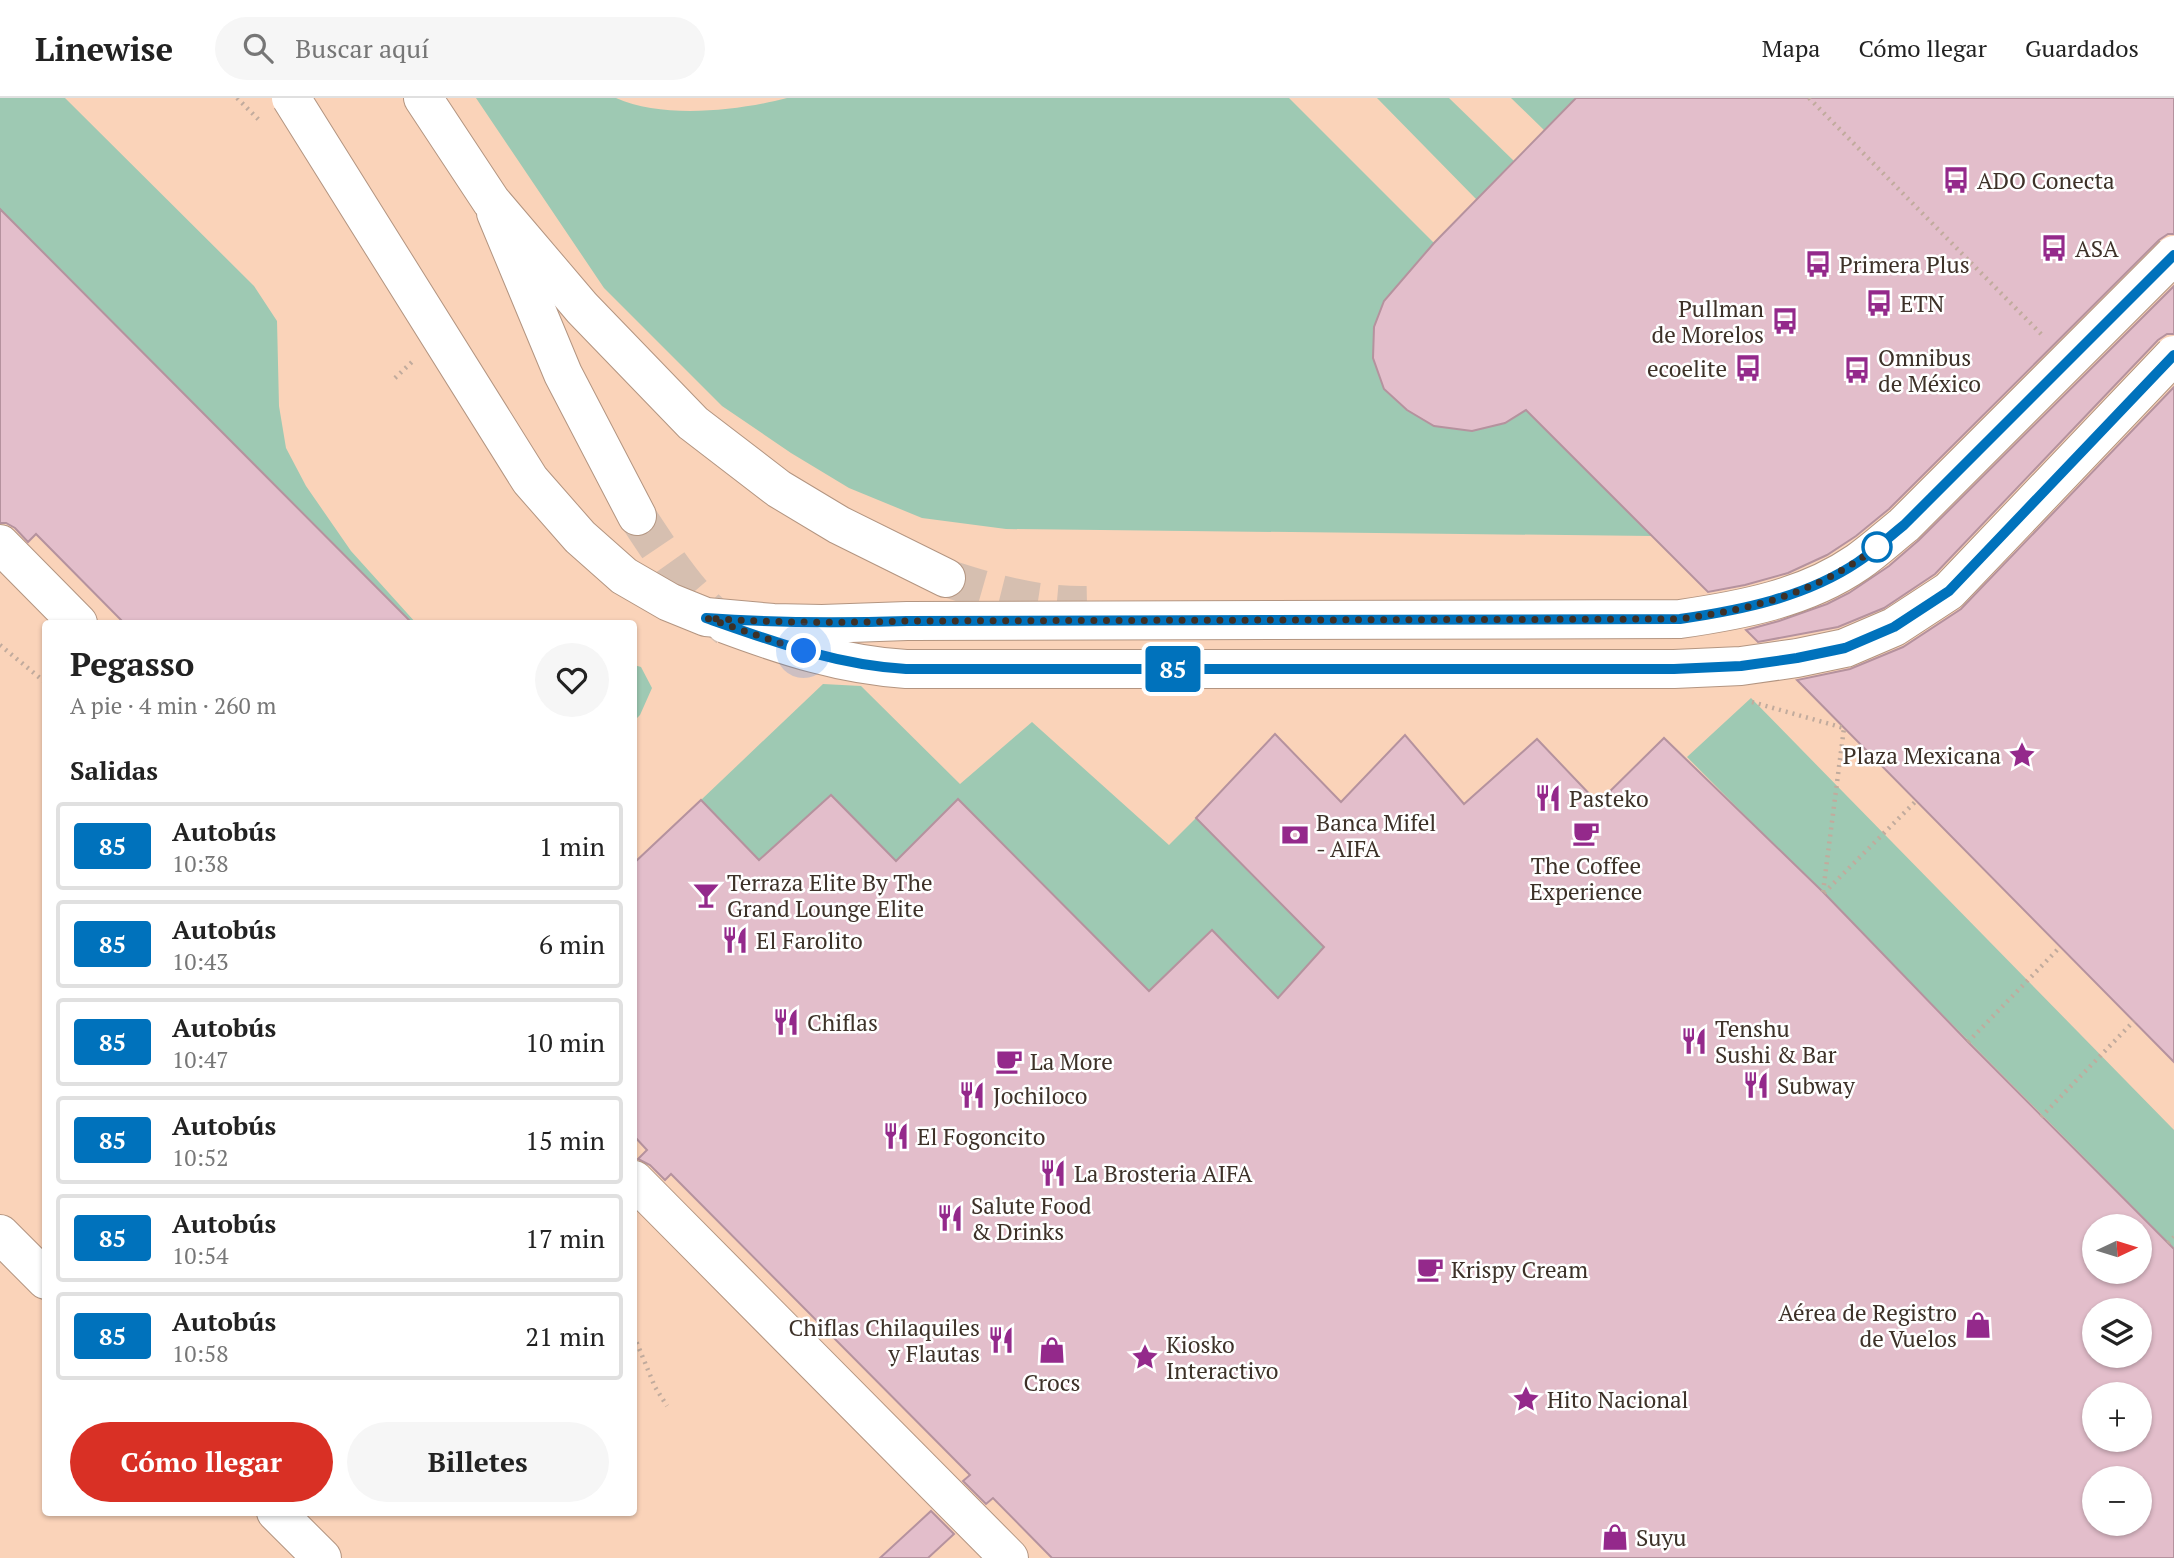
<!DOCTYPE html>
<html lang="es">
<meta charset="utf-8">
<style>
:root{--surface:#fff;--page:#f6f6f6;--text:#222;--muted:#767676;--line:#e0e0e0;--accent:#d93025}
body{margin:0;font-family:"PT Serif",serif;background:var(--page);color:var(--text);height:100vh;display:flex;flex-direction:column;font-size:26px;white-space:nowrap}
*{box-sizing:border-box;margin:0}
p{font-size:23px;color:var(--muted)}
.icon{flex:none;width:38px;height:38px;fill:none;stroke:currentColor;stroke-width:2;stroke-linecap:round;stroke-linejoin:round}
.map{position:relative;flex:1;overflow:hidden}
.details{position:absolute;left:42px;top:522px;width:595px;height:896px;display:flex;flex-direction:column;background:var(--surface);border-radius:7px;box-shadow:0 2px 5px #0004}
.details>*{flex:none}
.badge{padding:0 14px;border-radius:5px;font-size:24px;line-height:46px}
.needle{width:46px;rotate:86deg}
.buttons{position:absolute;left:2082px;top:1116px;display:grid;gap:14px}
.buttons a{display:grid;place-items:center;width:70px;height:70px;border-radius:50%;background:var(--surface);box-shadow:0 2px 5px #0004;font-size:35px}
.you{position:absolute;width:35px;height:35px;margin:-18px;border:5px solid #fff;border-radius:50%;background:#1a73e8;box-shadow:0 0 0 10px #1a73e833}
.map>.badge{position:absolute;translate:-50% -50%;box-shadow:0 0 0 4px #fff}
h2{padding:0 28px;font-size:26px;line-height:63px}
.round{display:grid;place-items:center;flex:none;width:74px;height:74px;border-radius:37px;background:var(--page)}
.summary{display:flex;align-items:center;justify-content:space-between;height:119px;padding:0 28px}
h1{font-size:33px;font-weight:800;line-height:52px}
.action{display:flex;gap:14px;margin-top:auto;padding:14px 28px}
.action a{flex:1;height:80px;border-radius:42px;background:var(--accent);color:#fff;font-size:28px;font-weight:800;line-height:80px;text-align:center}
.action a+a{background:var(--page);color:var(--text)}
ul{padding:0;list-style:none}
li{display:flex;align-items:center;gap:21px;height:88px;margin:0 14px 10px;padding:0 14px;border:4px solid var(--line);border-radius:7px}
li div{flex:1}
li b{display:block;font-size:26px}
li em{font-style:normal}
li .badge{min-width:77px;font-weight:700;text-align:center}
header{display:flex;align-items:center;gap:42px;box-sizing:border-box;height:98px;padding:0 35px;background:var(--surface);border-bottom:2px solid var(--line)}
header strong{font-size:33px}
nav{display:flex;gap:38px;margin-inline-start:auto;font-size:24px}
.search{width:490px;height:63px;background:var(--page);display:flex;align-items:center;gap:18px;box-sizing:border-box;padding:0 24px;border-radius:38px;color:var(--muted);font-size:26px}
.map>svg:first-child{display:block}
.built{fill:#fad3b9;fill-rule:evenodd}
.green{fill:#9ec9b3}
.building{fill:#e3becb;stroke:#b5929e;stroke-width:2;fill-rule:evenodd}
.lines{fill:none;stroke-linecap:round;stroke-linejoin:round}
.minor-tunnel{stroke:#d6bfb0;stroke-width:38;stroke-dasharray:38 19;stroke-linecap:butt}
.major-tunnel{stroke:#d6bfb0;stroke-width:38;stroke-dasharray:38 19;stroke-linecap:butt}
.minor-casing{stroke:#b39581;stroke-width:40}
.major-casing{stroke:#b39581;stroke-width:40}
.path{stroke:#c1ab9d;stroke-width:4.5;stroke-dasharray:2 5;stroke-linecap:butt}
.minor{stroke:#fff;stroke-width:38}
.major{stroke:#fff;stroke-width:38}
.minor-bridge-casing{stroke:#b39581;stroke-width:40;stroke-linecap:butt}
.major-bridge-casing{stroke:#b39581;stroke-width:40;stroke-linecap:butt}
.minor-bridge{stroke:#fff;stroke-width:38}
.major-bridge{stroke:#fff;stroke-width:38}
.line-casing{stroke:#fff;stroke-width:16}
.line{stroke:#0072bc;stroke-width:10}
.walk{stroke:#3d3128;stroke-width:7;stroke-dasharray:0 12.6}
.stop-dot{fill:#fff;stroke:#0072bc;stroke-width:3.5}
.labels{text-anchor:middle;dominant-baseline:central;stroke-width:5;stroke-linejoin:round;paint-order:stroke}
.poi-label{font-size:23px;fill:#3d3128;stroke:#fff;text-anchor:start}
</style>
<header>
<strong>Linewise</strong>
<div class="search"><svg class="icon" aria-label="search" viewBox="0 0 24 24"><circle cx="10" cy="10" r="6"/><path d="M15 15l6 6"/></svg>Buscar aquí</div>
<nav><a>Mapa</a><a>Cómo llegar</a><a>Guardados</a></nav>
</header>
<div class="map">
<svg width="2174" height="1460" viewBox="0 0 2174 1460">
<rect width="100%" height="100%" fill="#fce2d2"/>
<!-- built -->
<path class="built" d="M0 0H2174V1460H0ZM46 525H634V1414H46ZM2095 1129H2140V1174H2095ZM2095 1213H2140V1258H2095ZM2095 1297H2140V1342H2095ZM2095 1381H2140V1426H2095Z"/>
<!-- green -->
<path class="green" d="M0 0H65L254 188 277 223 279 308 286 350 306 388 351 453 416 525H412L0 111Z
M476 0H616C663 21 737 13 787 0H1289L1434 145 1384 291 1407 312 1435 328 1526 312 1652 438 1006 431 922 420 849 390 791 355 722 308 604 190Z
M1377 0H1449L1515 64 1477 102Z
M1511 0H1576L1545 33Z
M634 567 641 569 652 590 640 617 634 623Z
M823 586 861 588 960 686 1032 624 1169 747 1196 720 1324 849 1278 900 1211 832 1149 893 958 702 896 763 759 762 701 702Z
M1751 600 2174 1032V1150L1687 659Z"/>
<!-- building -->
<path class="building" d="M1576 0H2174V136H2168L2159 142 1889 411 1856 438 1827 457 1788 475 1745 487 1708 494 1526 312 1505 325 1472 333 1434 328 1407 312 1384 291 1373 260 1374 229 1384 203 1434 145Z
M0 111 412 525H124L36 436 28 444 15 430 6 425H0Z
M2174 188V236H2167L2158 242 1935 476 1884 510 1838 529 1758 544 1746 532 1779 523 1827 506 1849 495 1889 468 1919 442Z
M2174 289V964L1797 582 1850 571 1903 549 1961 511Z
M1275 636 1341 704 1405 637 1464 706 1537 641 1598 705 1664 640 1823 794 1968 944 2174 1151V1460H1052L993 1400 986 1406 963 1383 970 1377 671 1076 665 1082 650 1067 638 1061 647 1052 634 1038V765L701 702 759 762 831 697 896 763 958 701 1149 893 1212 832 1278 900 1324 849 1196 720ZM2095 1129H2140V1174H2095ZM2095 1213H2140V1258H2095ZM2095 1297H2140V1342H2095ZM2095 1381H2140V1426H2095Z
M931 1413 954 1436 928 1460H880Z"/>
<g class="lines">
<!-- minor-tunnel -->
<path class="minor-tunnel" d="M637 418C663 457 691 502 728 530"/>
<!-- major-tunnel -->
<path class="major-tunnel" d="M946 480C992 495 1037 508 1087 507"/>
<defs>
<path id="minor" d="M496 115 563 276 637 418
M0 446 78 525
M634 1082 1009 1460
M0 1136 46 1182
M276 1414 322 1460"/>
<path id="major" d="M423 0 491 103 582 210 693 325 779 391 839 427 946 480"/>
</defs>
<!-- minor casing -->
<use href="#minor" class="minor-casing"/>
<!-- major casing -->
<use href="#major" class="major-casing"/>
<!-- path -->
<path class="path" d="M237 0 261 24
M1809 0 2044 239
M395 280 414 262
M0 547 46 585
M1752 604 1844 630 1823 794
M1824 795 1916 703
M1968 944 2060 849
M2041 1019 2134 923
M2168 1145 2174 1139
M634 1238 655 1289 667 1308"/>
<!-- minor -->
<use href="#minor" class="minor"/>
<!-- major -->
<use href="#major" class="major"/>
<defs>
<path id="minor-bridge" d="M725 526C784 548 842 567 906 571H1674L1741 568 1797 560 1845 550 1894 529 1949 493 2174 257"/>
<path id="major-bridge" d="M291 0 530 382 580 439 624 478 669 504 706 519 773 525 822 526 907 523 1680 521C1742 512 1806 500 1858 464 1874 453 1889 439 1904 427L2174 157"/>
</defs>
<!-- minor-bridge casing -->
<use href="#minor-bridge" class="minor-bridge-casing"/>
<!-- major-bridge casing -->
<use href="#major-bridge" class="major-bridge-casing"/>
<!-- minor-bridge -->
<use href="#minor-bridge" class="minor-bridge"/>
<!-- major-bridge -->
<use href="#major-bridge" class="major-bridge"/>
</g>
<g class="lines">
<defs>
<path id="line" d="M2174 157 1904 427C1889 439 1874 453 1858 464 1806 499 1742 512 1680 521L907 523C840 525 774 525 706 520 772 543 835 567 906 571H1674L1741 568 1797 560 1845 550 1894 529 1949 493 2174 257"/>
</defs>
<!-- line casing -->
<use href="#line" class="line-casing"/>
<!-- line -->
<use href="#line" class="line"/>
<!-- walk -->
<path class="walk" d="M804 553 706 520C774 525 840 525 907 523L1680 521C1757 510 1814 496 1877 449"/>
</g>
<!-- icons -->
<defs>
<symbol id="bus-bare" viewBox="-9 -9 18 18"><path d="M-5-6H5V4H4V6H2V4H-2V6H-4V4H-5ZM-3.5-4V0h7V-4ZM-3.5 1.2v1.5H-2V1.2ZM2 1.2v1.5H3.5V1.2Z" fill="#94298b" stroke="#fff" stroke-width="2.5" paint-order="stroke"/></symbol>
<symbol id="sight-bare" viewBox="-9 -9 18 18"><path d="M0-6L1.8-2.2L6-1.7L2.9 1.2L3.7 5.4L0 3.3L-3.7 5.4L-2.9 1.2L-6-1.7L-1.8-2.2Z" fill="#94298b" stroke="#fff" stroke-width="2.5" paint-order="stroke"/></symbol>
<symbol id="restaurant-bare" viewBox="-9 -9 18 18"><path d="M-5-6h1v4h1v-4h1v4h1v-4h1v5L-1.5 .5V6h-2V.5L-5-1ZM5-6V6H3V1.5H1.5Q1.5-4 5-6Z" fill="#94298b" stroke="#fff" stroke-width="2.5" paint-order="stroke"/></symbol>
<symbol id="cafe-bare" viewBox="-9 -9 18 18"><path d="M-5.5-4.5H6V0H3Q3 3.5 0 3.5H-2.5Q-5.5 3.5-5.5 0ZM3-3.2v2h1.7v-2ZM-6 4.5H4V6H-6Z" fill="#94298b" stroke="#fff" stroke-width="2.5" paint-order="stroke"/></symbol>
<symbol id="bank-bare" viewBox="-9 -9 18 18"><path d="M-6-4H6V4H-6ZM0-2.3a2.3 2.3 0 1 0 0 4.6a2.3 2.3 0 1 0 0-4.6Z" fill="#94298b" stroke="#fff" stroke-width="2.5" paint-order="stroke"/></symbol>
<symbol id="bar-bare" viewBox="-9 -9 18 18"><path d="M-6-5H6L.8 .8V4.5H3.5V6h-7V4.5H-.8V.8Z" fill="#94298b" stroke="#fff" stroke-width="2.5" paint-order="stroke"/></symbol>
<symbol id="shop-bare" viewBox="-9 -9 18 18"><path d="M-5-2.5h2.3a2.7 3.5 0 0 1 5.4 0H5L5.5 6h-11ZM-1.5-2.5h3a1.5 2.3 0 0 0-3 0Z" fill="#94298b" stroke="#fff" stroke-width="2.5" paint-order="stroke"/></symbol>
</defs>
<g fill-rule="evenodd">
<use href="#bus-bare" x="1937" y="63" width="38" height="38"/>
<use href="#bus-bare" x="2035" y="131" width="38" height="38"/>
<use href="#bus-bare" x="1799" y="147" width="38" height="38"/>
<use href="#bus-bare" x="1860" y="186" width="38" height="38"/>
<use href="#bus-bare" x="1766" y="204" width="38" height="38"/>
<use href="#bus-bare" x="1729" y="251" width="38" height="38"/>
<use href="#bus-bare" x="1838" y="253" width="38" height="38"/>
<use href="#sight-bare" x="2003" y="638" width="38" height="38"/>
<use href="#restaurant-bare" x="1529" y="681" width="38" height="38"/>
<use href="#cafe-bare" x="1567" y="716" width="38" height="38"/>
<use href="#bank-bare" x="1276" y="718" width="38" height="38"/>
<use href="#bar-bare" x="687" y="778" width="38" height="38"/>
<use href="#restaurant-bare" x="716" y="823" width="38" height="38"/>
<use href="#restaurant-bare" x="767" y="905" width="38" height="38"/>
<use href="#restaurant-bare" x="1675" y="924" width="38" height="38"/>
<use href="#cafe-bare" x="990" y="944" width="38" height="38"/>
<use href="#restaurant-bare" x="1737" y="968" width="38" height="38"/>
<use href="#restaurant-bare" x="953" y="978" width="38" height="38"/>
<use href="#restaurant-bare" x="877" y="1019" width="38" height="38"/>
<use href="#restaurant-bare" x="1034" y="1056" width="38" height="38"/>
<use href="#restaurant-bare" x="931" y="1101" width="38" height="38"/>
<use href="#cafe-bare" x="1411" y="1152" width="38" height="38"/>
<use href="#shop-bare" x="1959" y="1208" width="38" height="38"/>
<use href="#restaurant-bare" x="982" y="1223" width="38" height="38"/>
<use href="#shop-bare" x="1033" y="1233" width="38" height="38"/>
<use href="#sight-bare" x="1126" y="1240" width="38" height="38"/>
<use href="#sight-bare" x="1507" y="1282" width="38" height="38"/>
<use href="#shop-bare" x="1596" y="1420" width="38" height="38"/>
</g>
<!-- markers -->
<circle class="stop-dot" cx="1877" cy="449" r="14"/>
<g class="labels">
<!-- poi labels -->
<g class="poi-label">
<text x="1977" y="82">ADO Conecta</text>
<text x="2075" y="150">ASA</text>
<text x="1839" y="166">Primera Plus</text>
<text x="1900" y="205">ETN</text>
<text x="1764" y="210" text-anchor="end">Pullman<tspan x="1764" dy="26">de Morelos</tspan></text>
<text x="1878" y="259">Omnibus<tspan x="1878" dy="26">de México</tspan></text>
<text x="1727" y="270" text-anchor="end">ecoelite</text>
<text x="2001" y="657" text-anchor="end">Plaza Mexicana</text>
<text x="1569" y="700">Pasteko</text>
<text x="1316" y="724">Banca Mifel<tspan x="1316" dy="26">- AIFA</tspan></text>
<text x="1586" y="767" text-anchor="middle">The Coffee<tspan x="1586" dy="26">Experience</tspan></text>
<text x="727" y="784">Terraza Elite By The<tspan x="727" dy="26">Grand Lounge Elite</tspan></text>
<text x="756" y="842">El Farolito</text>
<text x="807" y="924">Chiflas</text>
<text x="1715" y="930">Tenshu<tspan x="1715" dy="26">Sushi &amp; Bar</tspan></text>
<text x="1030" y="963">La More</text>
<text x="1777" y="987">Subway</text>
<text x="993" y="997">Jochiloco</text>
<text x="917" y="1038">El Fogoncito</text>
<text x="1074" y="1075">La Brosteria AIFA</text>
<text x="971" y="1107">Salute Food<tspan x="971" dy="26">&amp; Drinks</tspan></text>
<text x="1451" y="1171">Krispy Cream</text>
<text x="1957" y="1214" text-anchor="end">Aérea de Registro<tspan x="1957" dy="26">de Vuelos</tspan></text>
<text x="980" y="1229" text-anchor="end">Chiflas Chilaquiles<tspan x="980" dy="26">y Flautas</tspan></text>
<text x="1166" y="1246">Kiosko<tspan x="1166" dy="26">Interactivo</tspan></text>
<text x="1052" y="1284" text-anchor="middle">Crocs</text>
<text x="1547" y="1301">Hito Nacional</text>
<text x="1636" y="1439">Suyu</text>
</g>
</g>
</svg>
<div class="buttons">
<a><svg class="needle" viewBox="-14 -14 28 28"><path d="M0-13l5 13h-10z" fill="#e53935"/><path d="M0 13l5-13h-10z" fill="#767676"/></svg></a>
<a><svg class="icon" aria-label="layers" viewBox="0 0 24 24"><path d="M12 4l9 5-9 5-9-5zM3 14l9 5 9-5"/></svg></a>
<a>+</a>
<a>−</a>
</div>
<div class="you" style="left:804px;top:553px"></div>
<b class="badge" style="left:1173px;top:571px;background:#0072bc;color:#fff">85</b>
<section class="details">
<div class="summary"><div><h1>Pegasso</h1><p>A pie · 4 min · 260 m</p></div><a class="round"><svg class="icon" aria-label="heart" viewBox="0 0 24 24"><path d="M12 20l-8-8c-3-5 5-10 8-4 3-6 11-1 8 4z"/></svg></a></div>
<h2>Salidas</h2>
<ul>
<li><span class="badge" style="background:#0072bc;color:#fff">85</span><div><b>Autobús</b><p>10:38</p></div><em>1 min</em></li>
<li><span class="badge" style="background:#0072bc;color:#fff">85</span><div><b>Autobús</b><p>10:43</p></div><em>6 min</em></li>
<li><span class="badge" style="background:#0072bc;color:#fff">85</span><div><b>Autobús</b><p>10:47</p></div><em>10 min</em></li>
<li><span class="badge" style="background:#0072bc;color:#fff">85</span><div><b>Autobús</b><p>10:52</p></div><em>15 min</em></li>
<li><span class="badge" style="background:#0072bc;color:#fff">85</span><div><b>Autobús</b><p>10:54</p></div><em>17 min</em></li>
<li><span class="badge" style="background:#0072bc;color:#fff">85</span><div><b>Autobús</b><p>10:58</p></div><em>21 min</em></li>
</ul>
<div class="action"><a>Cómo llegar</a><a>Billetes</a></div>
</section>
</div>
